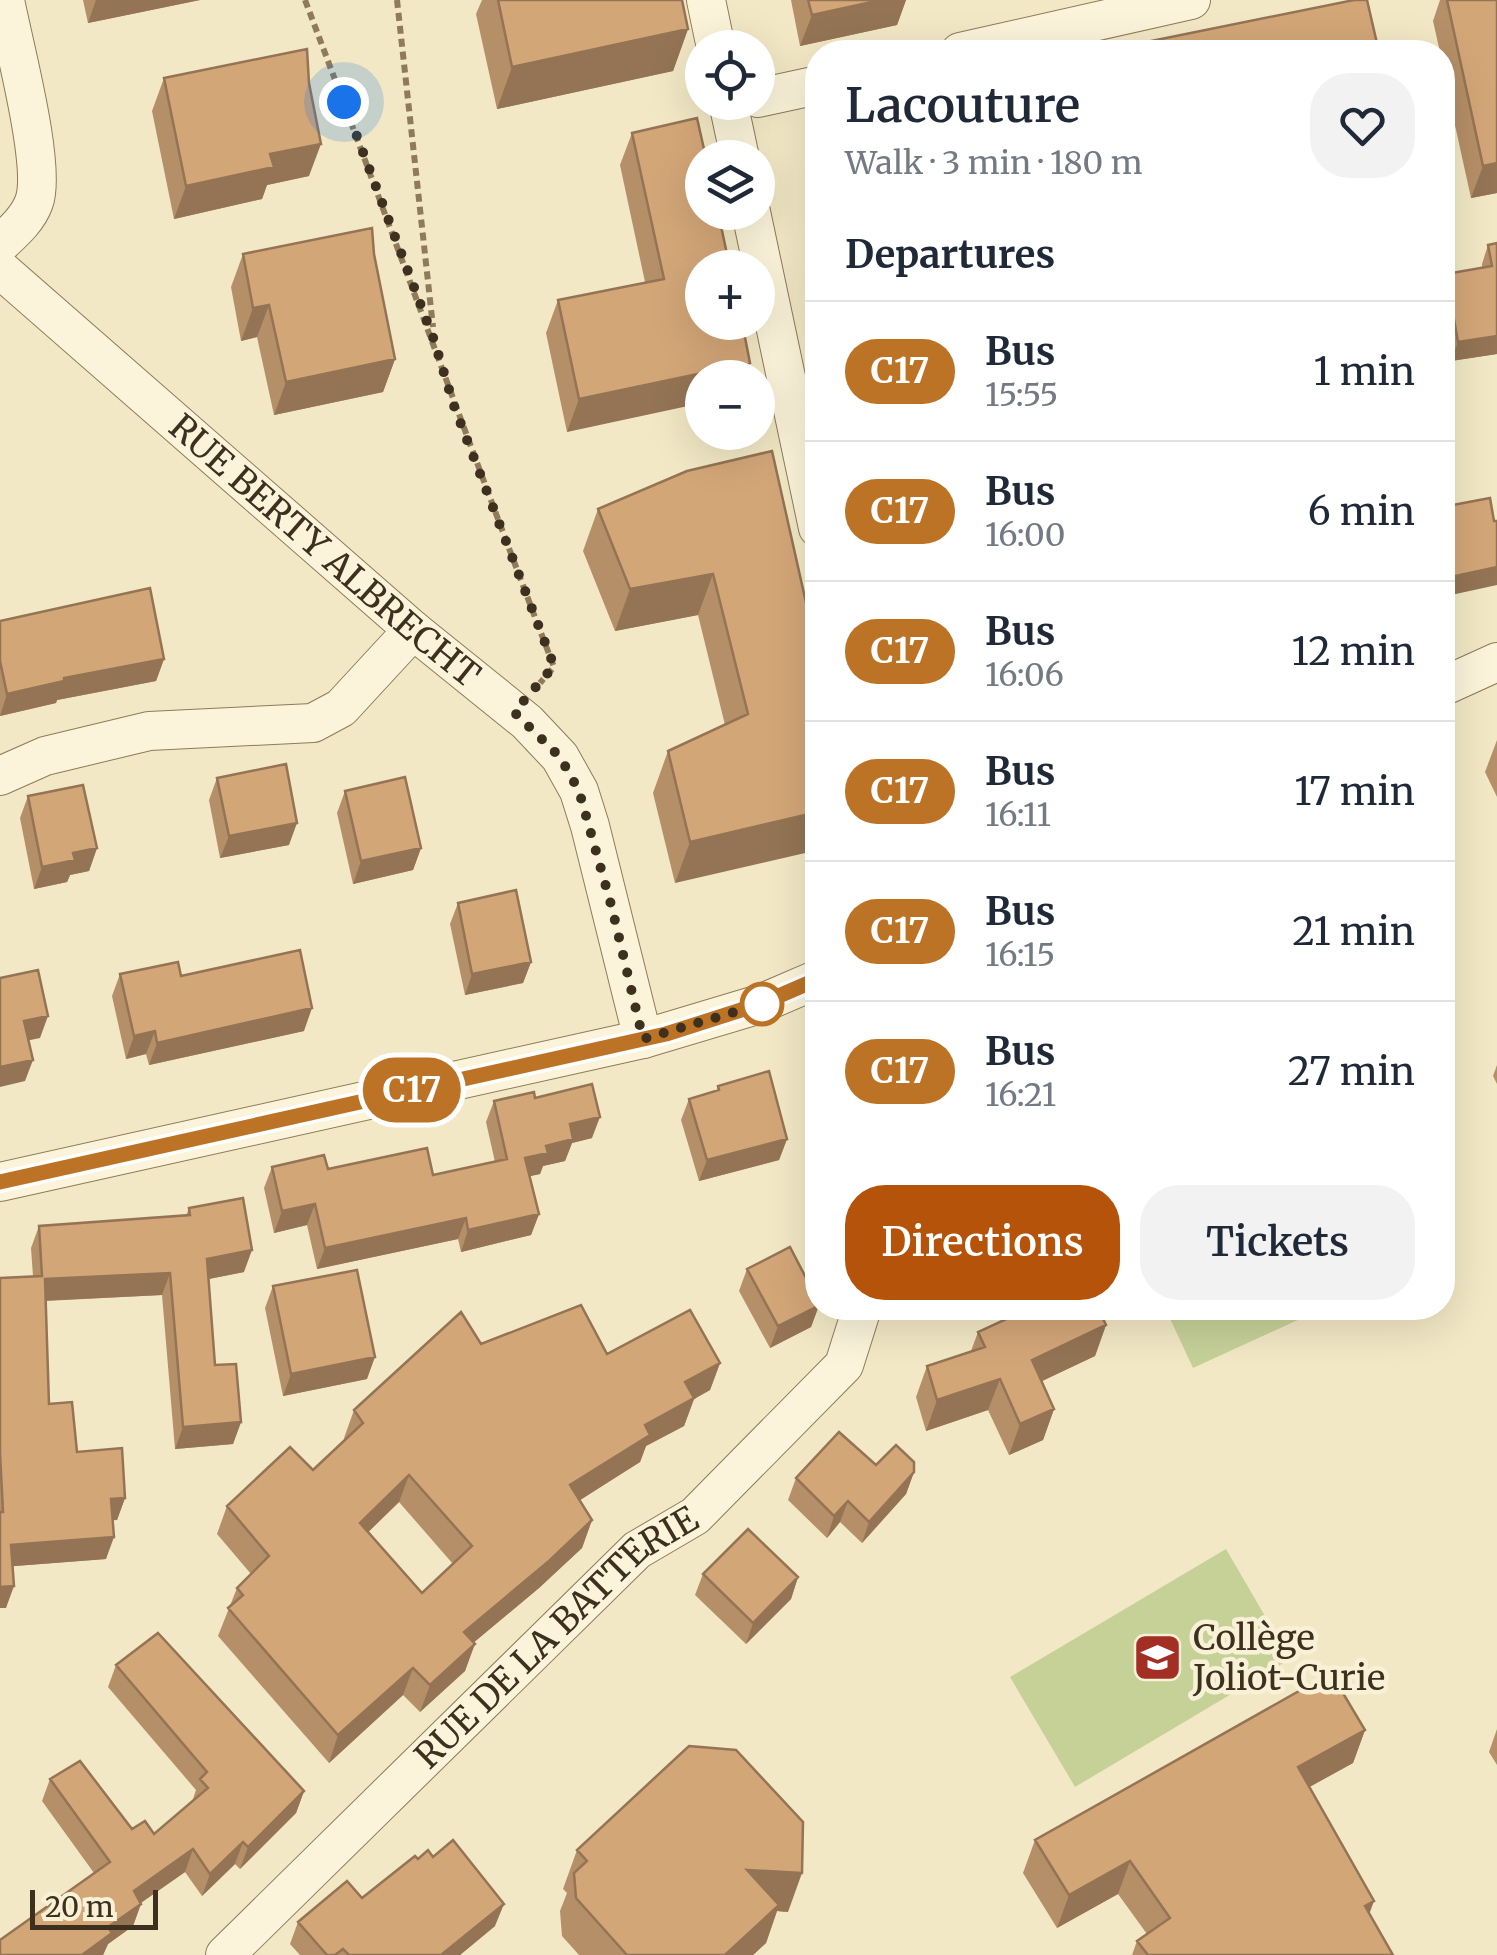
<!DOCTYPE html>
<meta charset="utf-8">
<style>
:root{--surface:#fff;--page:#f2f2f3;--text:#1f2937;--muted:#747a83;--line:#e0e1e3;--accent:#b45309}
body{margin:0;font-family:Merriweather,serif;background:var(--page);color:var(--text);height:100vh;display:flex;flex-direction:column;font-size:38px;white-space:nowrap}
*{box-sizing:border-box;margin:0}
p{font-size:32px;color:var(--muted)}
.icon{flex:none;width:55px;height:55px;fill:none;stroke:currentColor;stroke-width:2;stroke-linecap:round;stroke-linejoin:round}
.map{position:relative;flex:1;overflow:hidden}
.sheet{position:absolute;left:805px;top:40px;width:650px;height:1280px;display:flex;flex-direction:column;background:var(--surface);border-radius:40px;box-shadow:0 10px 40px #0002}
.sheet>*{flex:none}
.badge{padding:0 20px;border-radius:32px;font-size:35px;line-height:65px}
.tools{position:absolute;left:685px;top:30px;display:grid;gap:20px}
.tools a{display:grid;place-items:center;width:90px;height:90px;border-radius:50%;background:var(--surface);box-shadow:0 10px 40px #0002;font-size:50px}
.scale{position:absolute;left:30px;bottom:25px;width:128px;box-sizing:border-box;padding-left:10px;border:5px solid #3e301e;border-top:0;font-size:28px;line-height:35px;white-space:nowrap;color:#3e301e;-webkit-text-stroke:8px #f8f1d6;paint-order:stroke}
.you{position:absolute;width:50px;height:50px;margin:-25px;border:8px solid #fff;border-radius:50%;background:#1a73e8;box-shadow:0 0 0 15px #1a73e833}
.map>.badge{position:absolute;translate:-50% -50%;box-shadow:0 0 0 5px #fff}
h2{padding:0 40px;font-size:38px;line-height:90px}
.round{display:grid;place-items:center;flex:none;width:105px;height:105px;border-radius:40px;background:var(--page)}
.summary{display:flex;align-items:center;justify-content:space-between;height:170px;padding:0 40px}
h1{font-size:48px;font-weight:600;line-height:75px}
.button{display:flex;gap:20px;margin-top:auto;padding:20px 40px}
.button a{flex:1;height:115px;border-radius:40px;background:var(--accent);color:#fff;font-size:40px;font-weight:600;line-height:115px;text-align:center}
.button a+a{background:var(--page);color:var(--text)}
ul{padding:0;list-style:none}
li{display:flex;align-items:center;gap:30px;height:140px;padding:0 40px;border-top:2px solid var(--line)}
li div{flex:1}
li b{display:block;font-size:38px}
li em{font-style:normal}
li .badge{min-width:110px;font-weight:700;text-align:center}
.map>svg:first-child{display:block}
.green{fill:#c6d198}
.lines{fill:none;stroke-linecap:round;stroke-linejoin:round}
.street-casing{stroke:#8f7a59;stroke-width:40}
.path{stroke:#8f7a59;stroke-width:6;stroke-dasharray:8 5;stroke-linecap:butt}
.street{stroke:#fbf4da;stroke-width:38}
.wall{fill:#b58f67;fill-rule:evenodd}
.shaded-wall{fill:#947454}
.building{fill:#d3a678;stroke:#947454;stroke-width:2.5;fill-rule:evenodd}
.line-casing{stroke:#fff;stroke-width:22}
.line{stroke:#bc7326;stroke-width:15}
.walk{stroke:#3e301e;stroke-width:10;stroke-dasharray:0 18}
.stop-dot{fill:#fff;stroke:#bc7326;stroke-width:5}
.labels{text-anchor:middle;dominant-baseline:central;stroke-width:9;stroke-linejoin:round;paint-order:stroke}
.street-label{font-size:35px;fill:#3e301e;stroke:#f8f1d6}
.poi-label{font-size:35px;fill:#3e301e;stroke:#f8f1d6;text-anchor:start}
</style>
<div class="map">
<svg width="1497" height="1955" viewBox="0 0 1497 1955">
<rect width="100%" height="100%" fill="#f2e8c5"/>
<!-- green -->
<path class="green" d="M1165 1308H1324L1193 1368Z
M1226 1549 1290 1659 1075 1787 1010 1677Z"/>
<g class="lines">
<defs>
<g id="street">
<path d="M706 0 716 48"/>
<path d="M960 52 1191 0"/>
<path d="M758 98 818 85"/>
<path d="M728 102 740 158"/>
<path d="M751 212 818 528"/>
<path d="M0 244C13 232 28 219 34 202 47 167 13 42 5 0"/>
<path id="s1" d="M0 269 413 630 527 722 560 757 579 791 590 826 643 1039"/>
<path d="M1442 687 1497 662"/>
<path d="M0 776 45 756 149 731 313 723 341 708 413 630"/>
<path d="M0 1182 643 1039 760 1004 818 979"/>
<path id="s2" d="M225 1955 637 1550 695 1516 844 1365 862 1308"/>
</g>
</defs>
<!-- street casing -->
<use href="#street" class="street-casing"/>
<!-- path -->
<path class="path" d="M305 0C389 222 469 445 554 667L540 683
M397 0 433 327"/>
<!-- street -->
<use href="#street" class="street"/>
</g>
<!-- wall -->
<path class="wall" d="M83 0H200L88 23Z
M482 0H682L688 29 673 71 497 109 476 14Z
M791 0H906L897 25 800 46Z
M1440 0H1497V193L1471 198 1442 66V52H1440L1433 21Z
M164 78 309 176 267 185 262 199 174 219 152 111Z
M632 133 750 363 567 432 546 333 558 300 645 282 620 165Z
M1497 243V356V354L1451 361 1442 313V283L1446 274 1482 268V264L1488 245Z
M243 254H374L395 359 383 392 274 415 257 337 241 341 231 287Z
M687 471 818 656 675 883 653 793 668 751 725 725 698 615 615 631 583 551 598 509Z
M0 621 164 659 156 681 57 700 56 703 0 716Z
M1497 740V797L1485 772Z
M217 778 289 845 220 858 209 800Z
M345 791 421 848 413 870 353 884 337 813Z
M28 796 97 848 89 871 70 875 67 882 34 889 20 818Z
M458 903 531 962 523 983 465 995 450 924Z
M120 974 181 976 304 1031 149 1065 146 1054 126 1059 112 996Z
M1497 1065V1084L1493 1076Z
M718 1086 787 1139 779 1160 699 1181 681 1120 689 1099 716 1091Z
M535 1098 592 1138 572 1143 565 1161 543 1166 540 1174 530 1176 539 1214 531 1235 461 1252 458 1239 317 1269 307 1225 274 1233 264 1188 272 1167 433 1175 495 1162 486 1122 494 1101Z
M189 1208 244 1272 208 1279 215 1365 241 1422 233 1444 175 1449 162 1295 46 1301 49 1404 77 1452 125 1498 117 1520H112L106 1559 13 1566 6 1608H0V1278L33 1276 31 1248 39 1226 186 1216Z
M747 1269 818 1308 811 1327 770 1348 739 1291Z
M273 1286 367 1379 283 1396 265 1308Z
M1010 1311 1106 1325 1095 1356 1042 1381 1054 1409 1043 1440 1009 1455 988 1410 926 1431 916 1397 927 1366 971 1351 978 1332 1008 1319Z
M481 1344 720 1363 710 1390 694 1399 684 1426 646 1446 640 1462 579 1500 592 1520 582 1548 539 1588 474 1642 465 1671 420 1712 403 1695 329 1763 218 1636 237 1588 251 1574 217 1534 227 1506 313 1470 345 1440 344 1438 354 1410ZM399 1502 453 1564 422 1593 368 1532Z
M876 1465 914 1472 906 1494 862 1543 840 1522 827 1538 788 1500 796 1478Z
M703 1574 798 1577 791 1599 746 1644 695 1595Z
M116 1665 304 1791 296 1813 240 1869 235 1864 202 1896 185 1872 141 1903 133 1926 108 1944 103 1955 94 1873 42 1801 50 1779 132 1829 154 1834 192 1802 196 1790 108 1687Z
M1497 1729V1765L1489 1752Z
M1365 1730 1353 1763 1309 1787 1369 1914 1393 1955H1132L1137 1941 1147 1934 1118 1894 1057 1928 1023 1873 1035 1840Z
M577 1850 788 1912 777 1911 766 1943 753 1955H579L562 1936 560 1911 567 1893 563 1889Z
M433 1857 495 1926 460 1955H300L290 1944 298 1922 362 1898Z"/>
<!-- shaded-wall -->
<path class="shaded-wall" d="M96 0H200L88 23Z
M881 0H906L897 25 800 46 812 15Z
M688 29 673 71 497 109 512 67Z
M321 144 309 176 267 185 262 199 174 219 186 186 270 154Z
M1497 163V193L1471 198 1483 166Z
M269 305 257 337 241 341 253 308Z
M1497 336V354L1451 361 1458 342Z
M395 359 383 392 274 415 286 382Z
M750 363 745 378H702V403L567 432 579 399Z
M1497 567V585L1442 597V579Z
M713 574 698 615 615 631 630 589Z
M164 659 156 681 57 700 56 703 0 716 7 694 64 678Z
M818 812V850L675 883 690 842Z
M297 823 289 845 220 858 229 836Z
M97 848 89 871 70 875 67 882 34 889 42 867 73 853Z
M421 848 413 870 353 884 361 861Z
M531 962 523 983 465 995 472 974Z
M312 1008 304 1031 149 1065 157 1043Z
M48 1016 40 1038 16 1043 24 1021Z
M155 1031 146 1054 126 1059 134 1036Z
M33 1060 25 1081 0 1087V1067Z
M600 1117 592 1138 572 1143 565 1161 543 1166 540 1174 517 1179 525 1158 570 1124Z
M787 1139 779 1160 699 1181 707 1160Z
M315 1204 307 1225 274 1233 282 1211Z
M539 1214 531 1235 461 1252 468 1230Z
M466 1218 458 1239 317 1269 325 1248Z
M252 1250 244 1272 199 1281 207 1259Z
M170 1273 162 1295 37 1301 45 1279Z
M818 1306V1308L811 1327 770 1348 778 1326Z
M1106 1325 1095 1356 1021 1391 1032 1360Z
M375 1357 367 1379 283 1396 291 1374Z
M720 1363 710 1390 694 1399 684 1426 646 1446 640 1462 560 1513 570 1485 645 1425 685 1382Z
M1000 1379 988 1410 926 1431 937 1400Z
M1054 1409 1043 1440 1009 1455 1020 1424Z
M241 1422 233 1444 175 1449 183 1427Z
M914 1472 906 1494 862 1543 869 1522Z
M409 1475 399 1502 350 1550 360 1523Z
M125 1498 117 1520 103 1521 111 1499Z
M848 1501 840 1522 827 1538 834 1516Z
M592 1520 582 1548 539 1588 454 1659 464 1632Z
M114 1537 106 1559 3 1567 11 1545Z
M798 1577 791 1599 746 1644 753 1623Z
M14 1586 6 1608H0V1587Z
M475 1644 465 1671 420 1712 430 1685Z
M413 1668 403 1695 329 1763 338 1735Z
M1365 1730 1353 1763 1286 1800 1298 1767Z
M304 1791 296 1813 240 1869 248 1847Z
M243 1842 235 1864 202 1896 210 1874Z
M193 1849 185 1872 126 1913 134 1891Z
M1130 1861 1118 1894 1057 1928 1069 1895Z
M747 1870 802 1873 788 1912 777 1911 766 1943 753 1955H725Z
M1374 1901 1362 1934 1365 1906Z
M141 1904 133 1926 108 1944 103 1955H82L108 1927Z
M504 1904 495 1926 460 1955H441Z"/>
<!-- building -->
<path class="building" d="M498 0H682L688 29 512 67Z
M808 0H881L812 15Z
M1354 0H1367L1379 52H1097Z
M1447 0H1497V163L1483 166Z
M307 49 309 83 321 144 270 154 274 167 186 186 164 78Z
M697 118 706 158H702V212H718L730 268H702V322H742L750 363 579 399 558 300 664 279 632 133Z
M372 228 374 254 395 359 286 382 269 305 253 308 243 254Z
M1497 243V336L1458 342 1446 274 1492 266 1488 245Z
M772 451 818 656V812L690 842 668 751 748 714 713 574 630 589 598 509 687 471Z
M1490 498 1494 521H1497V567L1442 579V507Z
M150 588 164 659 64 678V681L7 694 0 661V621Z
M286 764 297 823 229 836 217 778Z
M405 777 421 848 361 861 345 791Z
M83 785 97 848 73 853 75 860 42 867 28 796Z
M516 890 531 962 472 974 458 903Z
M300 950 312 1008 157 1043 155 1031 134 1036 120 974 178 962 181 976Z
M38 970 48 1016 24 1021 33 1060 0 1067V978Z
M769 1071 787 1139 707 1160 689 1099 719 1090 718 1086Z
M592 1084 600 1117 570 1124 573 1139 546 1146 548 1153 525 1158 539 1214 468 1230 466 1218 325 1248 315 1204 282 1211 272 1167 324 1155 328 1169 427 1148 433 1175 507 1159 494 1101 534 1092 535 1098Z
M243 1198 252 1250 207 1259 215 1365 236 1364 241 1422 183 1427 170 1273 45 1279 49 1404 72 1402 77 1452 122 1448 125 1498 111 1499 114 1537 11 1545 14 1586 0 1587V1512H3L0 1453V1278L42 1276 39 1226 190 1215 189 1208Z
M790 1247 818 1301V1306L778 1326 747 1269Z
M357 1270 375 1357 291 1374 273 1286Z
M581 1305 607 1354 690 1310 720 1363 685 1382 694 1398 645 1425 650 1435 570 1485 592 1520 549 1561 464 1632 475 1644 430 1685 413 1668 338 1735 228 1608 243 1595 237 1588 269 1556 227 1506 290 1447 313 1470 363 1423 354 1410 461 1312 481 1344ZM409 1475 472 1546 422 1593 360 1523Z
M1018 1308H1098L1106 1325 1032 1360 1054 1409 1020 1424 1000 1379 937 1400 927 1366 985 1347 978 1332 1013 1316 1010 1311Z
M839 1432 876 1465 896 1445 914 1462V1472L869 1522 848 1501 834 1516 796 1478Z
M748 1529 798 1577 753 1623 703 1574Z
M158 1633 304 1791 248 1847 243 1842 210 1874 193 1849 134 1891 141 1904 108 1927 112 1933 82 1955H0V1940L110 1862 50 1779 80 1761 132 1829 145 1821 154 1834 208 1788 200 1779 207 1772 116 1665Z
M1331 1673 1365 1730 1298 1767 1374 1901 1365 1906 1393 1955H1148L1137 1941 1170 1918 1130 1861 1069 1895 1035 1840Z
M689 1746 736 1750 803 1822 802 1873 747 1870 779 1905 725 1955H627L576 1898 574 1873 587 1861 577 1850Z
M453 1840 504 1904 441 1955H349L343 1949 335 1955H327L298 1922 347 1881 362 1898 415 1856 418 1859 428 1850 433 1857Z"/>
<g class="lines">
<defs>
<path id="line" d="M0 1182 666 1034 760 1004 818 979"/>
</defs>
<!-- line casing -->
<use href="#line" class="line-casing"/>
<!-- line -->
<use href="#line" class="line"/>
<!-- walk -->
<path class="walk" d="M344 102 434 340 454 406 554 666 514 712 560 757 579 791 612 908 643 1039 762 1004"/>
</g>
<!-- icons -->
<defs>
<symbol id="school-square" viewBox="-11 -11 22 22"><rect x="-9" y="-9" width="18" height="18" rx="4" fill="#a32e24" stroke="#f8f1d6"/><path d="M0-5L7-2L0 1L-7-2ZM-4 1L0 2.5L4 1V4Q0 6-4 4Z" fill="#fff"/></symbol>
</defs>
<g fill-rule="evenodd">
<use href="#school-square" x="1130" y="1630" width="55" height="55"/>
</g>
<!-- markers -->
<circle class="stop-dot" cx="762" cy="1004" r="20"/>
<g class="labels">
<!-- street labels -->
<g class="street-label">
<text stroke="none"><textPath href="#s1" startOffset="430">RUE BERTY ALBRECHT</textPath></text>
<text stroke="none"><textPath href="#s2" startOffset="460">RUE DE LA BATTERIE</textPath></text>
</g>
<!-- poi labels -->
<g class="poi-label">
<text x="1193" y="1638">Collège<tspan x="1193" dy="40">Joliot-Curie</tspan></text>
</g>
</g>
</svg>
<div class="tools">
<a><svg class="icon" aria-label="locate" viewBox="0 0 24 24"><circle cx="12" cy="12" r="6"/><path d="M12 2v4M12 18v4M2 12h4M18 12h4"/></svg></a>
<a><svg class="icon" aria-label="layers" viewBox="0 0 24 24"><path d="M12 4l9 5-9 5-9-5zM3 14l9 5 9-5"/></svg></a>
<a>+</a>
<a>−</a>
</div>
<div class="scale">20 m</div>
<div class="you" style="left:344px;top:102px"></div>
<b class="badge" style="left:412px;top:1090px;background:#bc7326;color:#fff">C17</b>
<section class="sheet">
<div class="summary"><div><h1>Lacouture</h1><p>Walk · 3 min · 180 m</p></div><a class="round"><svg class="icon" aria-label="heart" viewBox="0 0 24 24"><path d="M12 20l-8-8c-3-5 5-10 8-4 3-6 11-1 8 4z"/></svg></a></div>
<h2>Departures</h2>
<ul>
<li><span class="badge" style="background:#bc7326;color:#fff">C17</span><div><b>Bus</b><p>15:55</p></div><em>1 min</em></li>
<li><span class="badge" style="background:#bc7326;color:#fff">C17</span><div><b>Bus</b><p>16:00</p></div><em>6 min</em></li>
<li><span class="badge" style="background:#bc7326;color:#fff">C17</span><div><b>Bus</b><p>16:06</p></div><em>12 min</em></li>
<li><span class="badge" style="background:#bc7326;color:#fff">C17</span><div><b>Bus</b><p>16:11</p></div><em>17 min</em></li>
<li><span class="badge" style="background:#bc7326;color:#fff">C17</span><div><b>Bus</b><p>16:15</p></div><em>21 min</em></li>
<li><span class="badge" style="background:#bc7326;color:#fff">C17</span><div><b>Bus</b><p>16:21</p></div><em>27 min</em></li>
</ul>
<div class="button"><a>Directions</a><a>Tickets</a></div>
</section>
</div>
